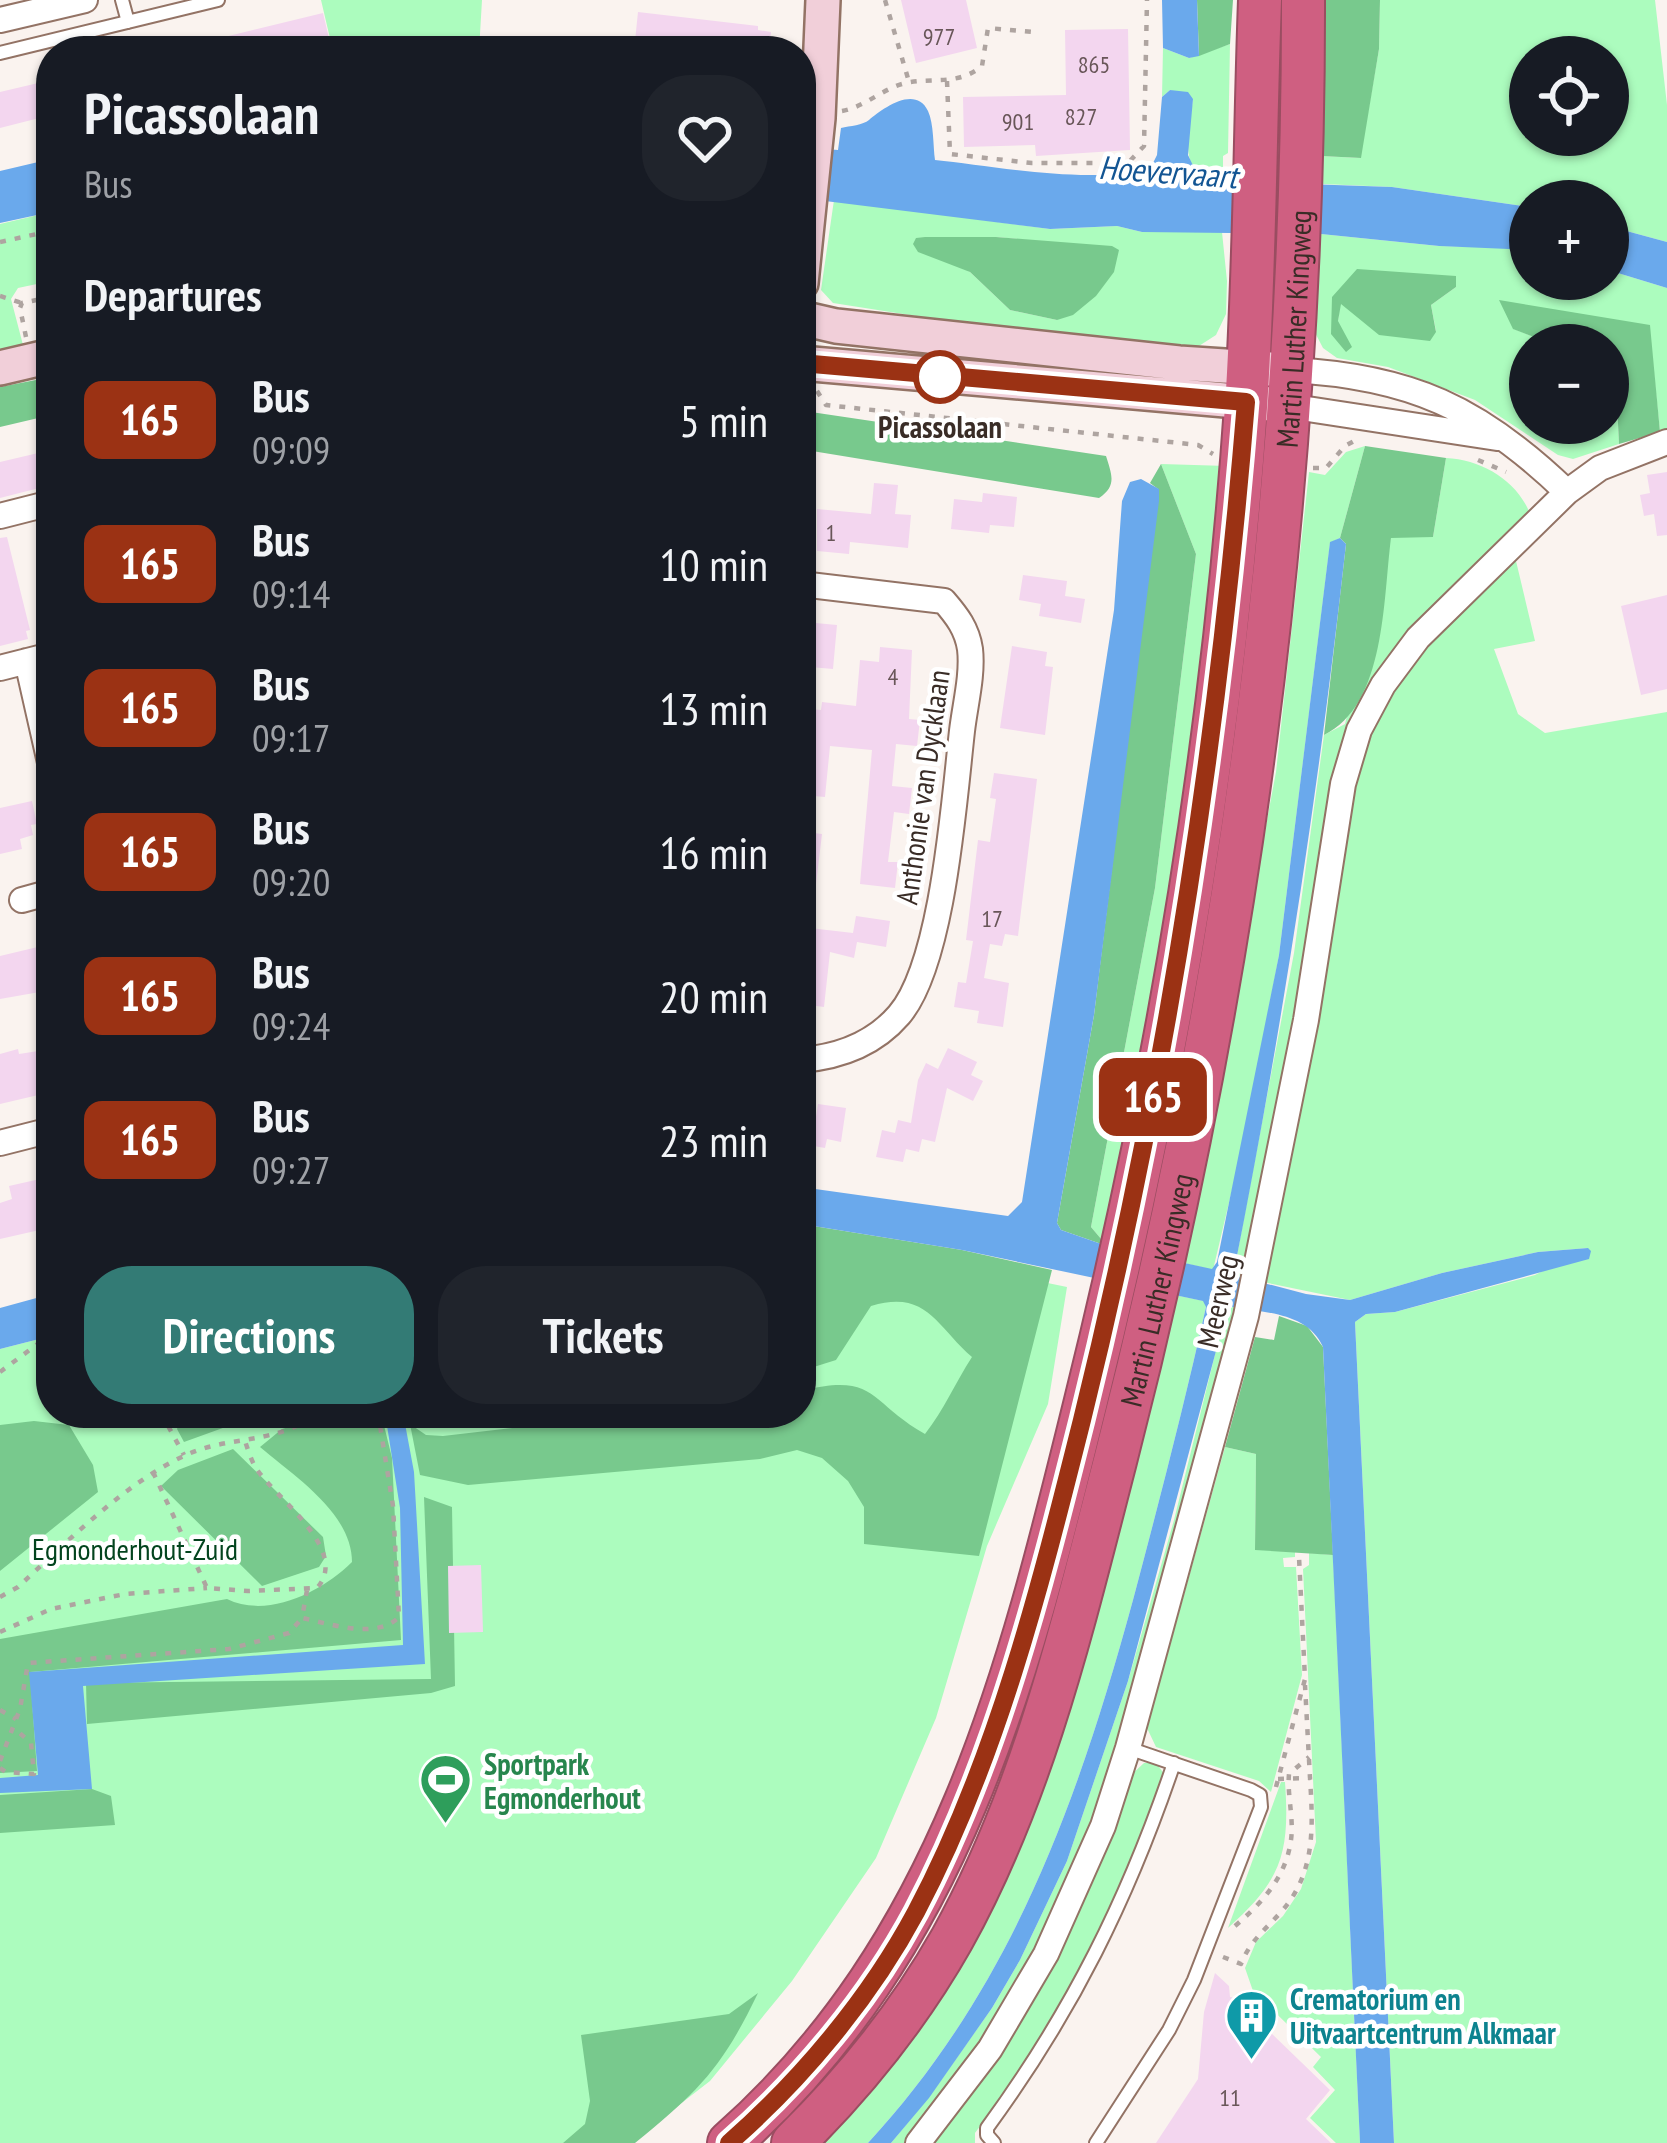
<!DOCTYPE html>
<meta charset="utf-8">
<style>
:root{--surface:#171b24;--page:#20242c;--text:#f1f3f6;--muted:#9ea1a6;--accent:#337b75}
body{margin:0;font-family:"PT Sans Narrow",sans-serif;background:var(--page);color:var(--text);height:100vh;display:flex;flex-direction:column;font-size:45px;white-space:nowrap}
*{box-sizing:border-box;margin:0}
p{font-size:39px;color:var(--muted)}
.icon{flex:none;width:66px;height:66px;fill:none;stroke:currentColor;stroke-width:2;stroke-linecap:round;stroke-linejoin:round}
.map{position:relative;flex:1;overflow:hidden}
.sheet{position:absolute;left:36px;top:36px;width:780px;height:1392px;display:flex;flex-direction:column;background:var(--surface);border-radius:48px;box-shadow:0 3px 9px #0004}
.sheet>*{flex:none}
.badge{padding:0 24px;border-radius:18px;font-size:42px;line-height:78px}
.fabs{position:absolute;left:1509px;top:36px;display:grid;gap:24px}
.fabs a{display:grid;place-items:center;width:120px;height:120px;border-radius:50%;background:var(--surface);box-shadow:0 3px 9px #0004;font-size:60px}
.map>.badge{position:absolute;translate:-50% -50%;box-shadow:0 0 0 6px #fff}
h2{padding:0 48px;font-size:45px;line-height:108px}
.round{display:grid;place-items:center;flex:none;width:126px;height:126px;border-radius:48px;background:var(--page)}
.overview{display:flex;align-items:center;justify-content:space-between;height:204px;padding:0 48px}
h1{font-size:57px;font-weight:700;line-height:90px}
.button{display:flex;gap:24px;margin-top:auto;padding:24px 48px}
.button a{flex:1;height:138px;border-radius:48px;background:var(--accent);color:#fff;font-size:48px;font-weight:700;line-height:138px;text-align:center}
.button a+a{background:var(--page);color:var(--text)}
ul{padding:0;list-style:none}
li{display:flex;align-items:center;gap:36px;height:144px;padding:0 48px}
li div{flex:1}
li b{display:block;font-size:45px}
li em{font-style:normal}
li .badge{min-width:132px;font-weight:700;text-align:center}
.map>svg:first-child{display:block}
.green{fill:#acfcbe;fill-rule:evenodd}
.forest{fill:#78c98d}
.water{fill:#6aa9ec}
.building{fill:#f3d6ef}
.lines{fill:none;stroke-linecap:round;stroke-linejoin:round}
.lane-casing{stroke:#937365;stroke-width:16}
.street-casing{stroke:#937365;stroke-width:28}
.secondary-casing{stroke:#937365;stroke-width:38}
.highway-casing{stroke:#9a4d61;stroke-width:46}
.path{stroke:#aea4a0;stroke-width:4.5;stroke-dasharray:6 9;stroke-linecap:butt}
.lane{stroke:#fff;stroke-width:12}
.street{stroke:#fff;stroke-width:24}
.secondary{stroke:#f1cfd9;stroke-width:33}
.highway{stroke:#cf5f81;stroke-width:42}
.line-casing{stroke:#fff;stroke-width:27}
.line{stroke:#9b3214;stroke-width:18}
.stop-dot{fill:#fff;stroke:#9b3214;stroke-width:6}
.labels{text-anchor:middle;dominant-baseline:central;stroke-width:9;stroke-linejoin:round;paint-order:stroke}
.number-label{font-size:24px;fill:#685658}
.street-label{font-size:30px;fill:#392c26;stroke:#fff}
.stop-label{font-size:30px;font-weight:bold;fill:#392c26;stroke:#fff}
.park-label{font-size:30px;fill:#03441e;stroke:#fff}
.leisure-label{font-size:30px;font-weight:bold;fill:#27864d;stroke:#fff;text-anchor:start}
.culture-label{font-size:30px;font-weight:bold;fill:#0d838f;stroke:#fff;text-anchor:start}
.water-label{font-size:33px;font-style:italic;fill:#135593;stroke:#fff}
</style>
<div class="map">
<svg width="1667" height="2143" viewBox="0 0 1667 2143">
<rect width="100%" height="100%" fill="#faf3ef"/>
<!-- green -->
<path class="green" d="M321 0H482L479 51H333Z
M1380 0H1655L1667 105V242L1608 226V201H1530V207L1392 187 1322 184 1321 156 1360 158 1379 49ZM1530 57H1608V135H1530Z
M1230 44 1228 153 1223 156V181L1198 176C1181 155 1190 124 1193 99L1170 90 1162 97 1163 48 1189 58Z
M834 200 1050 229 1117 226 1142 232H1222L1227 281 1226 314 1216 335 1188 353 1100 345 833 303 821 290ZM996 237 1102 247 1112 246 1057 320 1010 310 970 272 916 238Z
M51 212V281L18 288 11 299 23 345 0 350V224Z
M1321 234 1439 246 1521 248 1530 250V279H1608V270L1667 288V432H1660L1649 325 1514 329 1555 345H1530V423H1608V372L1616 383 1619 444 1573 459 1558 455 1475 400 1388 367 1337 358 1323 348 1309 321ZM1456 287 1431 305 1436 331 1340 303 1338 321 1332 297Z
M1365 446 1340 538 1330 543 1279 955 1245 1135 1213 1270 1184 1263 1276 772 1309 472 1325 475 1346 452Z
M1446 458C1483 460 1518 481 1531 516L1380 674 1306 967 1243 1277 1236 1276 1234 1271 1294 953 1324 735 1345 724 1391 537H1433Z
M1161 464 1227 466 1184 841 1107 1246 1091 1227 1155 888 1196 554Z
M1516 561 1535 641 1494 649 1518 714 1545 733 1667 712V2143H1394L1355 1322 1366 1314 1395 1312 1535 1275 1588 1248 1538 1252 1442 1273 1350 1300 1263 1282 1355 774 1374 722 1410 663 1508 564Z
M801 1241 894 1251 1067 1287 1048 1404 987 1546 936 1718 876 1858 792 1981 710 2081 630 2143H0V1349L51 1336V1413H801Z
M1170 1294 1204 1301 1206 1307C1184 1406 1159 1502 1133 1600 1078 1801 1012 1987 868 2143H817L926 2008Z
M1227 1306 1236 1307 1120 1753 1049 1928 971 2060 906 2143H891L929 2097 992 2008 1020 1960 1067 1861 1128 1681 1174 1520Z
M1225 1447 1256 1454 1255 1549 1295 1552V1557L1283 1558 1284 1567H1296L1302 1675 1271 1792 1259 1781 1156 1747 1147 1728Z
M1309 1553 1333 1555 1360 2143H1336L1310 2118 1335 2090 1313 2067 1321 2057 1253 1991 1245 1968 1256 1942 1283 1916 1301 1889 1316 1842 1303 1569 1309 1565Z
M1144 1763H1156L1165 1775C1118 1904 1058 2023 975 2133V2143H934L1131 1775Z
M1281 1782H1285C1290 1853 1282 1880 1228 1928Z"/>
<!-- forest -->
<path class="forest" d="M1197 0H1233L1230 44 1199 56Z
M1322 0H1380L1379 49 1361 158 1321 156Z
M925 237H996L1112 246 1119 250 1114 272 1096 296 1073 315 1057 320 1010 310 970 272 918 252 913 244 916 238Z
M1357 269 1456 276V287L1431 305 1436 332 1430 341 1379 335 1341 304 1338 321 1352 347 1346 352 1331 334 1332 297Z
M1499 300 1650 325 1660 432 1619 444 1616 383 1608 372V345H1555L1513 329Z
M51 377V415L0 427V387Z
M811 412 1106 456C1112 475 1117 486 1099 498L806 450Z
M1365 446 1446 458 1433 537 1391 538C1383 599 1386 705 1324 735L1346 544 1340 538Z
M1161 464 1196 554 1155 888 1091 1227 1107 1246 1061 1230 1057 1223 1094 1015 1158 489 1150 483Z
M801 1224 962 1250 1052 1270 979 1556 864 1544V1507L848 1481 822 1458 797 1450 760 1459 468 1485 420 1475 410 1424 426 1435 443 1436 643 1413H801V1391C877 1372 868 1402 925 1434 944 1410 955 1383 972 1357 936 1326 927 1289 871 1306L836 1360 801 1371Z
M1279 1316 1307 1326 1323 1347 1333 1555 1255 1550 1256 1454 1225 1447 1255 1337 1274 1340Z
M183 1413H264L184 1442 177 1429Z
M321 1413H381L392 1458 401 1640 30 1672 37 1771 0 1773V1639L227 1599C267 1619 322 1592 352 1562 352 1513 294 1476 260 1447L282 1429 312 1420Z
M34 1421 69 1425 93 1465 98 1492 0 1571V1425Z
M233 1449 323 1537 326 1556 319 1567 262 1586 161 1486 178 1470Z
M424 1497 452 1507 455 1686 431 1693 87 1724 86 1683 431 1679Z
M92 1789 111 1796 115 1825 0 1833V1795Z
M758 1993C722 2068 699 2091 635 2143H563L585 2124 590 2101 581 2035 729 2014Z"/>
<!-- water -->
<path class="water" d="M1162 0H1197L1199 56 1189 58 1163 48Z
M1170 90 1188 92 1193 99 1188 155 1198 176 1223 181 1392 187 1530 207V250L1439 246 1321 234 1142 232 1117 226 1050 229 801 198V147L838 150 841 128C850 126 863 125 869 120 881 110 915 84 928 111 934 124 933 146 935 160 994 166 1096 186 1151 167L1157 155 1162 97Z
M51 159V212L0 223V171Z
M1608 226 1667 242V288L1608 270Z
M1141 479 1159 489V501L1094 1015 1057 1223 1061 1230 1107 1246 1212 1269 1217 1262 1279 955 1330 542 1340 538 1346 544C1319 788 1282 1030 1234 1271L1237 1276 1306 1294 1350 1300 1442 1273 1538 1252 1588 1248 1591 1251 1589 1259 1395 1312 1366 1314 1355 1322 1394 2143H1360L1323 1347C1307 1311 1261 1313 1228 1306L1128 1681 1067 1861 1020 1960 992 2008 929 2098 891 2143H868C1012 1987 1078 1801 1133 1600 1159 1502 1184 1406 1206 1307L1203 1301 962 1250 801 1224V1187L1008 1216 1022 1202 1114 610 1122 501 1130 482Z
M51 1294V1336L0 1349V1308Z
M385 1413H403L414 1472 425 1664 83 1686 92 1789 0 1793V1778L38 1775 29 1672 403 1645 400 1508Z"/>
<!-- building -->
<path class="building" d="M901 0H966L977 48 916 63Z
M638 12 758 26V30L771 32 769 51H634Z
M323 13 332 51H196V44Z
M1128 29 1130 150 1036 156 1035 145 964 147 963 97 1066 95 1065 30Z
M51 80V115L0 128V92Z
M51 450V485L0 498V462Z
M1667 472V535L1657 536 1654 514 1644 516 1640 495 1650 493 1647 475Z
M874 483 898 485 895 514 911 515 908 548 850 542 849 554 817 551V509L871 514Z
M983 493 1017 497 1014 527 990 525 989 533 951 529 954 499 982 502Z
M7 537 30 630 26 631 28 639 0 646V538Z
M1023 575 1067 581 1065 596 1085 599 1081 623 1039 616 1041 604 1019 600Z
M1667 595V689L1641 695 1621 606Z
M805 622 837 625 833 669 810 667 811 655H802Z
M1012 646 1047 652 1045 666 1053 667 1045 735 1000 728Z
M880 647 912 650 909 719 920 720 917 746 896 744 892 786 912 788 909 814 894 812 888 862H898L895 888 860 884 872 750 830 746 825 797 801 795V708L821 710 822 702 856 706 860 660 879 662Z
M994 773 1037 779 1018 936 1005 934 1002 946 990 944 984 978 1009 983 1003 1027 977 1023 979 1011 954 1007 958 982 966 983 973 941 966 940 978 840 990 842 996 799 990 798Z
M32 801 37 824 31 825 33 835 20 839 22 849 0 854V808Z
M805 832 822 834 813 909 801 908V839Z
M856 916 890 921 886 947 857 942 854 958 830 952 824 1007 801 1004V927L853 933Z
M46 945 51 990 0 999V956Z
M948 1048 977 1062 971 1075 983 1081 973 1101 947 1088 935 1142 922 1139 919 1152 906 1149 903 1162 876 1157 882 1130 895 1133 898 1120 911 1123 918 1080 926 1063 938 1069Z
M18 1049 19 1054 51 1049V1092L0 1104V1054Z
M818 1104 846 1108 841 1142 827 1139 825 1148 802 1144 806 1122 815 1123Z
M40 1179 46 1204 39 1205 44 1229 0 1239V1203L12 1199 9 1186Z
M481 1565 483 1632 449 1633 448 1566Z
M1215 1973 1229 1986 1230 1997 1242 1999 1241 2004 1330 2090 1306 2119 1331 2143H1156L1198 2079 1204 2012Z"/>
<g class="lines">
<defs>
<path id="lane" d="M122 0 128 22
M0 53 218 0
M994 2143 987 2135V2128C1072 2012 1128 1899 1174 1763
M1096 2143 1169 2030 1194 1980 1261 1807 1260 1795 1251 1790 1128 1748"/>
<path id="street" d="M0 20 85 0
M1290 370C1410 376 1480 408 1567 492
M1288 406 1497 438
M0 516 51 503
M801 584 944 601C957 616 967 629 970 649 973 675 965 705 962 731 954 801 943 964 899 1015 874 1044 838 1057 801 1060
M27 661 51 767
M0 668 51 655
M22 900 51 892
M0 1143 51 1130
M918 2143 990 2049 1046 1954 1103 1826 1128 1748 1246 1316 1306 1020 1343 784 1359 730 1383 685 1418 638 1567 492 1600 468 1667 442"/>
<path id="secondary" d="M801 283 818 118 823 0
M801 318 836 326 1179 363 1270 369
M801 363 1271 404
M0 368 51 356"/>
<g id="highway">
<path d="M729 2143C952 1946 1018 1678 1086 1401 1167 1076 1223 742 1246 407 1255 272 1255 136 1260 0"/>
<path id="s1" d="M793 2143C855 2082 909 2015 952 1939 1034 1792 1073 1623 1115 1461 1238 985 1304 491 1303 0"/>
</g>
</defs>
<!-- lane casing -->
<use href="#lane" class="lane-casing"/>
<!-- street casing -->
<use href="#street" class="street-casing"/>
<!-- secondary casing -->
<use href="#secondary" class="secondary-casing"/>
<!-- highway casing -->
<use href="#highway" class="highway-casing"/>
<!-- path -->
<path class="path" d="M885 0 909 82
M947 81 950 154 1032 163H1128L1144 146 1147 0
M842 111C865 107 883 88 906 83 933 77 958 86 982 66L988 28 1033 32
M0 242 51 231
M0 296 22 303
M26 337 20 308 22 303 51 297
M817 391 826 405 1198 445 1213 454
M1478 460 1506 472
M1313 468H1326L1345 446 1356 440
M0 1372 39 1343 51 1339
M161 1413 184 1455
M153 1472 207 1588 248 1591 317 1588C351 1550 274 1497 256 1468 251 1460 248 1450 245 1441
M307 1590 302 1618C331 1624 376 1640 399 1617L393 1506 378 1413
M0 1597 18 1587C67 1542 126 1482 186 1455 229 1435 278 1445 317 1413
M0 1632 51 1609 125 1594 207 1588
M0 1710 16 1719
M0 1761 20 1709 28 1663 229 1649 289 1633 302 1618
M0 1768 6 1772 34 1774 31 1743 14 1728
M1278 1779 1310 1778 1305 1685
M1276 1787 1305 1679 1299 1557
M1235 1926C1262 1903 1286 1877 1291 1840 1294 1818 1287 1795 1289 1774L1309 1757
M1223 1957 1241 1964C1250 1941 1265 1930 1281 1912 1316 1873 1313 1826 1310 1778"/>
<!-- lane -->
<use href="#lane" class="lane"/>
<!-- street -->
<use href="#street" class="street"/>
<!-- secondary -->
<use href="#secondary" class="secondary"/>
<!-- highway -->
<use href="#highway" class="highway"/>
</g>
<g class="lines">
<defs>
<path id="line" d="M729 2143C802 2079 870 1998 916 1912 997 1759 1040 1587 1082 1420 1165 1085 1218 746 1246 402L801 363"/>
</defs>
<!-- line casing -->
<use href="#line" class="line-casing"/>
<!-- line -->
<use href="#line" class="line"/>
</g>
<!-- icons -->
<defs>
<symbol id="stadium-pin" viewBox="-11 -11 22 30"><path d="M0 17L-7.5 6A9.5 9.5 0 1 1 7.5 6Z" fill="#2e9e5b" stroke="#fff"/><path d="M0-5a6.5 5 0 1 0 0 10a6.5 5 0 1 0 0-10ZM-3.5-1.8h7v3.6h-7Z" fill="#fff"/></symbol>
<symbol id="building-pin" viewBox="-11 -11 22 30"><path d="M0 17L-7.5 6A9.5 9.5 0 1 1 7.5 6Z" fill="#0f9aa8" stroke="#fff"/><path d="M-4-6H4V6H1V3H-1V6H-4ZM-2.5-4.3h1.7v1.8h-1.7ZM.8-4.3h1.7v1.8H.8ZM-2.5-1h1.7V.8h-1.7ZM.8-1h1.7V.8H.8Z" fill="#fff"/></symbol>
</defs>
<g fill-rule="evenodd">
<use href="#stadium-pin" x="416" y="1750" width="59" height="81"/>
<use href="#building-pin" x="1222" y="1986" width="59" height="81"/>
</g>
<!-- markers -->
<circle class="stop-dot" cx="940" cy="377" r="24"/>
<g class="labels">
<!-- number labels -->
<g class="number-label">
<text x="939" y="36">977</text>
<text x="1094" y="64">865</text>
<text x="1081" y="116">827</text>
<text x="1018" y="121">901</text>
<text x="831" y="532">1</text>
<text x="893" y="676">4</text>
<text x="992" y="918">17</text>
<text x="1230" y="2097">11</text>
</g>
<!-- street labels -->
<g class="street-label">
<text stroke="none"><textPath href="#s1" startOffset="1914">Martin Luther Kingweg</textPath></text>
<text transform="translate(922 787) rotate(-82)">Anthonie van Dycklaan</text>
<text stroke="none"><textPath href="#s1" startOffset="942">Martin Luther Kingweg</textPath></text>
<text transform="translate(1217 1301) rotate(-77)">Meerweg</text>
</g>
<!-- stop labels -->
<g class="stop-label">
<text x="940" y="426">Picassolaan</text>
</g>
<!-- park labels -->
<g class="park-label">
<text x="135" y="1548">Egmonderhout-Zuid</text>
</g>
<!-- leisure labels -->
<g class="leisure-label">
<text x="484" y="1763">Sportpark<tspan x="484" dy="34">Egmonderhout</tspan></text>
</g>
<!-- culture labels -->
<g class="culture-label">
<text x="1290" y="1998">Crematorium en<tspan x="1290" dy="34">Uitvaartcentrum Alkmaar</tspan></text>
</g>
<!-- water labels -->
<g class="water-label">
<text transform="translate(1168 171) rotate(4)">Hoevervaart</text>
</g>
</g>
</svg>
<div class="fabs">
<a><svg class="icon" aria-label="locate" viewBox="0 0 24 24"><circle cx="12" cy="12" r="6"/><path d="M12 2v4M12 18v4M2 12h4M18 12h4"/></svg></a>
<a>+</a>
<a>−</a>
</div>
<b class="badge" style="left:1153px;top:1097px;background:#9b3214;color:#fff">165</b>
<section class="sheet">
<div class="overview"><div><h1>Picassolaan</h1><p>Bus</p></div><a class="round"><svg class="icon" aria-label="heart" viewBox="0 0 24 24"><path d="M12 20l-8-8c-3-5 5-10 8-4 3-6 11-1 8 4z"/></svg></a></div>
<h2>Departures</h2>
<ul>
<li><span class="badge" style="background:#9b3214;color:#fff">165</span><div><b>Bus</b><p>09:09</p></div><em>5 min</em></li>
<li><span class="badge" style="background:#9b3214;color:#fff">165</span><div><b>Bus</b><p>09:14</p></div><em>10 min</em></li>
<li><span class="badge" style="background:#9b3214;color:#fff">165</span><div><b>Bus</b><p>09:17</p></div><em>13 min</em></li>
<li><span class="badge" style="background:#9b3214;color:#fff">165</span><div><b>Bus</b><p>09:20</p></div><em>16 min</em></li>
<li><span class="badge" style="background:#9b3214;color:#fff">165</span><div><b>Bus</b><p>09:24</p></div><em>20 min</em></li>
<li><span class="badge" style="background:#9b3214;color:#fff">165</span><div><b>Bus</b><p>09:27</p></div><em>23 min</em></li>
</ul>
<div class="button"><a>Directions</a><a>Tickets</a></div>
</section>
</div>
